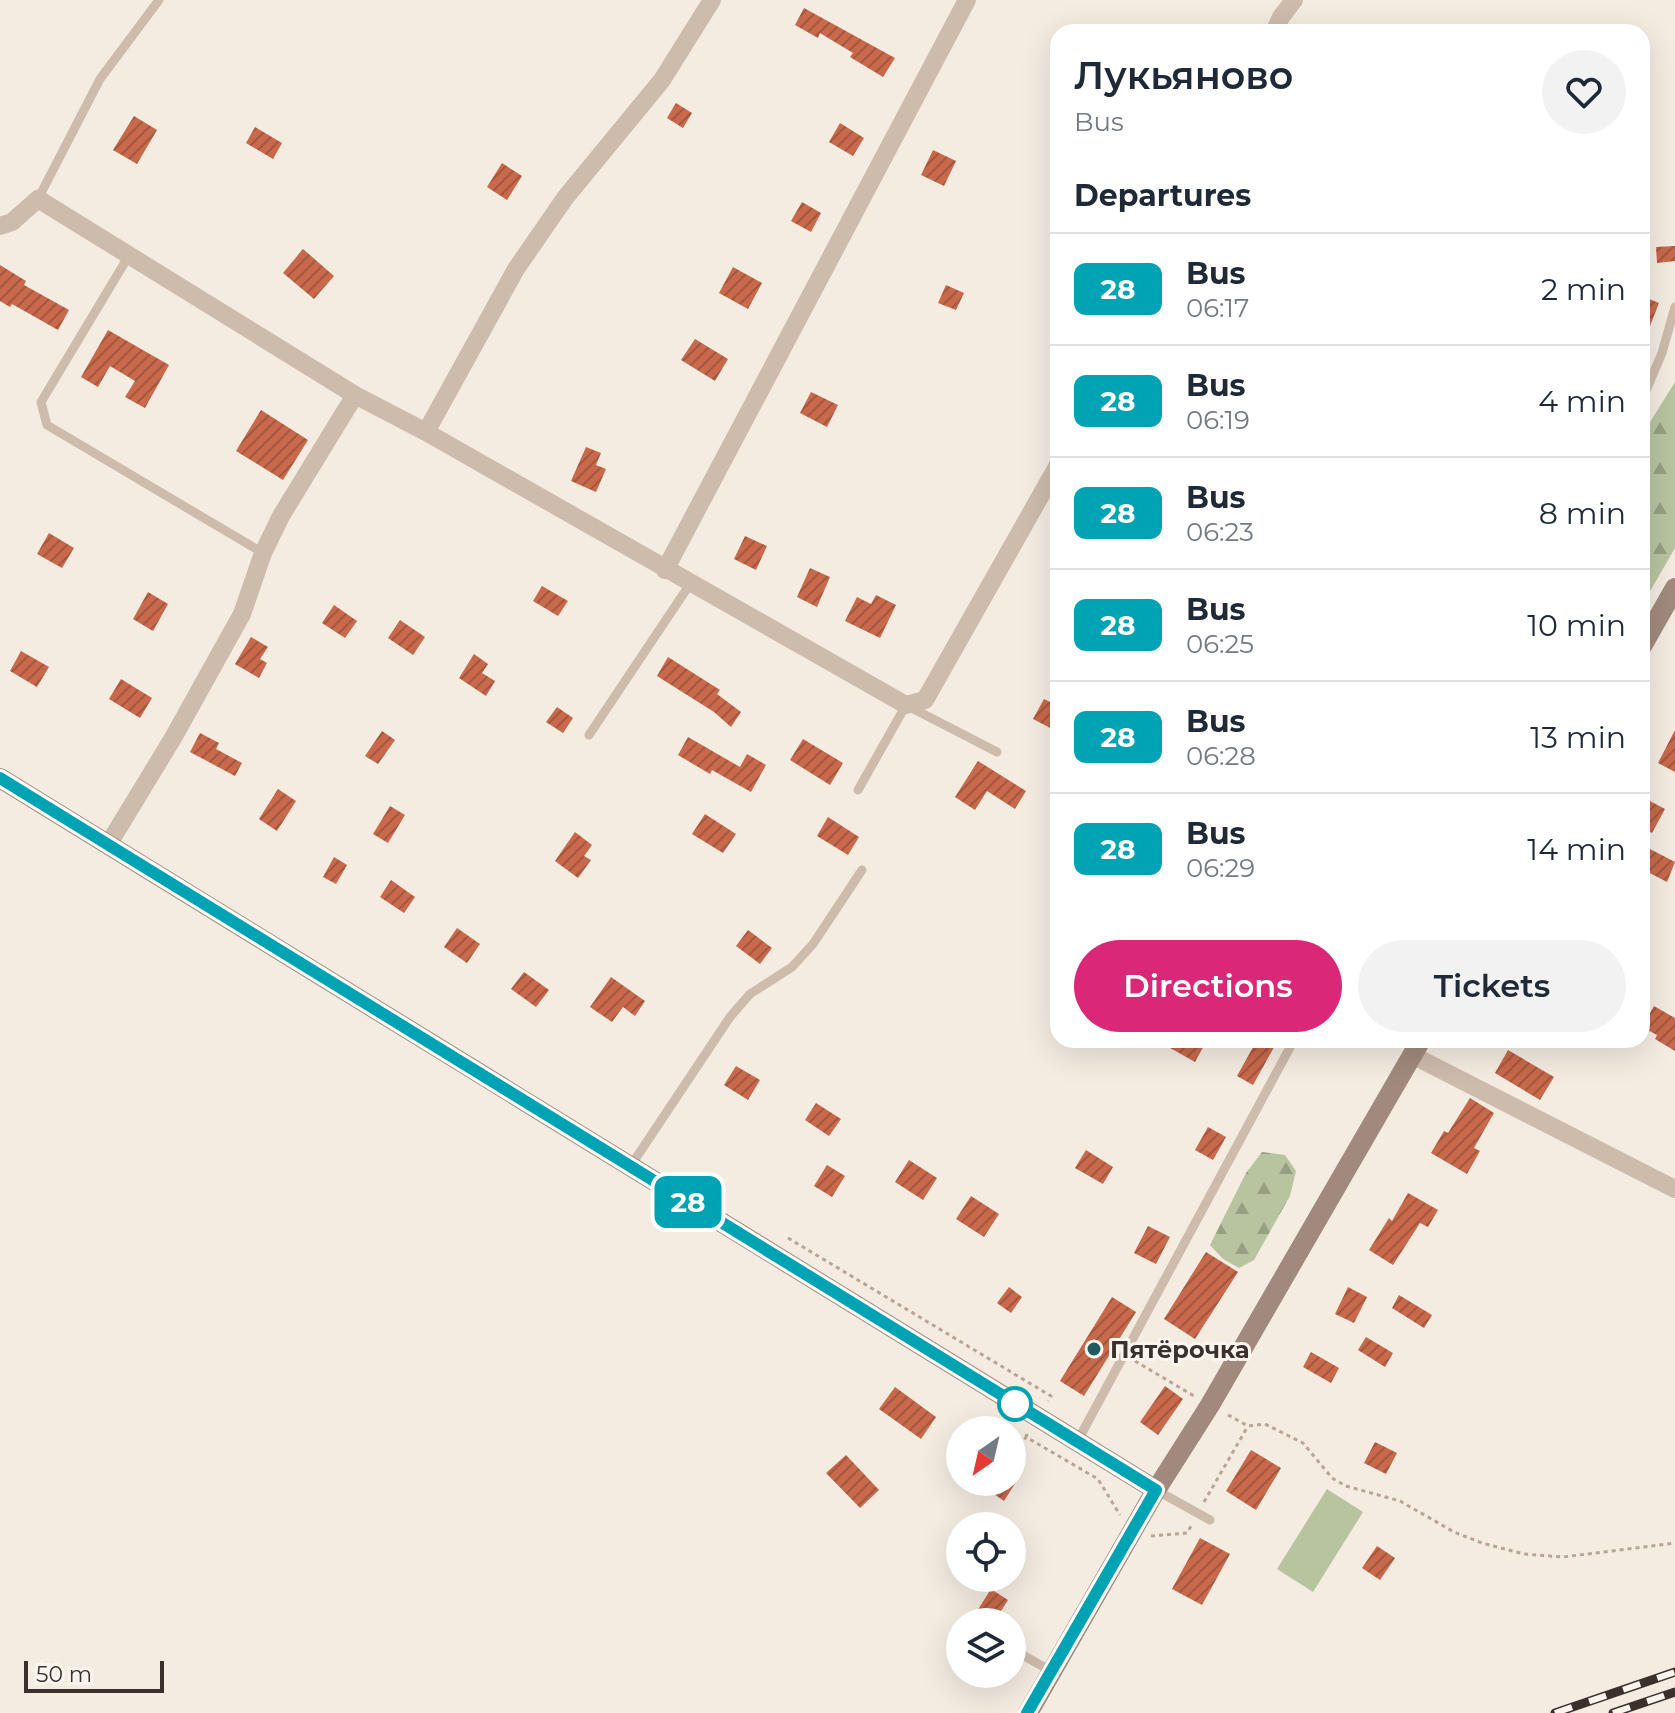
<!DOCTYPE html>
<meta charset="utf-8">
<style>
:root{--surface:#fff;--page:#f2f2f3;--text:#1f2937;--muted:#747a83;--line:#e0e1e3;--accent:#db2777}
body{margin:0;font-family:Montserrat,sans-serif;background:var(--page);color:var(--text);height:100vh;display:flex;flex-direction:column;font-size:30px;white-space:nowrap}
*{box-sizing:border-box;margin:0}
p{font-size:26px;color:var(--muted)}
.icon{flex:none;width:44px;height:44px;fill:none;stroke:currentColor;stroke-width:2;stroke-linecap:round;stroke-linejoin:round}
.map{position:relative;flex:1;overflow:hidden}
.drawer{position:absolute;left:1050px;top:24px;width:600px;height:1024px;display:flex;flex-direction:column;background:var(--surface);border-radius:24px;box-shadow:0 8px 32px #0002}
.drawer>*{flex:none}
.badge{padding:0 16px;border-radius:12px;font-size:28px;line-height:52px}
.needle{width:52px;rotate:214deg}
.fabs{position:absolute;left:946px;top:1416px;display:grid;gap:16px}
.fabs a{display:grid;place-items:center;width:80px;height:80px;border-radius:50%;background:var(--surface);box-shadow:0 8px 32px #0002;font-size:40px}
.scale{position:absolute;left:24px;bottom:20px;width:140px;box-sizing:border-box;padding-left:8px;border:4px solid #3b302b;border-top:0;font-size:22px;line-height:28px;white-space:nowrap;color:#3b302b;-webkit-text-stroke:6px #fbf5ee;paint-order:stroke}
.map>.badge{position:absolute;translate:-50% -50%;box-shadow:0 0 0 4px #fff}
h2{padding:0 24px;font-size:30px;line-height:72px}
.round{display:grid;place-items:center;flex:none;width:84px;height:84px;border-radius:42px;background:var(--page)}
.overview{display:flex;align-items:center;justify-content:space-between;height:136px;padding:0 24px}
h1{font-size:38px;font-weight:600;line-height:60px}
.button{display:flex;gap:16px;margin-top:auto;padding:16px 24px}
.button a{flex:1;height:92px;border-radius:48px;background:var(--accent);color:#fff;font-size:32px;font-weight:600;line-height:92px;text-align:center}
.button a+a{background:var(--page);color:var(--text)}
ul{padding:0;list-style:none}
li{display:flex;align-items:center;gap:24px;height:112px;padding:0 24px;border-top:2px solid var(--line)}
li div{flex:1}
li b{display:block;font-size:30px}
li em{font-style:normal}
li .badge{min-width:88px;font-weight:700;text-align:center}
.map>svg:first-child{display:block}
.grass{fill:#b8c4a0}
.forest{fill:url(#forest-firs)}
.building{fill:url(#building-hatch)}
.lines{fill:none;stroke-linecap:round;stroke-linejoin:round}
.path{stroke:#b9a596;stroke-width:3;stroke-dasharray:4 4;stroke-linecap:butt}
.lane{stroke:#cdbbac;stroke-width:9}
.street{stroke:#cdbbac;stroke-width:18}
.secondary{stroke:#a18a7d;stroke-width:20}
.rail-casing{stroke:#3b302b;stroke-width:9}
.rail{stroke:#fbf5ee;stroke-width:6;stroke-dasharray:18;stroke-linecap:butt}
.line-casing{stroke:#fff;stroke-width:18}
.line{stroke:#00a3b4;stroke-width:12}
.poi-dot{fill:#1f5a5e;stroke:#fbf5ee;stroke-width:3}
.stop-dot{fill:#fff;stroke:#00a3b4;stroke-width:4}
.labels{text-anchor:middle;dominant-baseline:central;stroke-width:6;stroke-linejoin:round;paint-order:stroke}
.poi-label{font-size:24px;font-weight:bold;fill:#3b302b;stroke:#fbf5ee;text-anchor:start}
</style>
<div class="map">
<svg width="1675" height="1713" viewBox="0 0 1675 1713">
<defs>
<pattern id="forest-firs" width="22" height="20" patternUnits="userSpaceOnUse" patternTransform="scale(2)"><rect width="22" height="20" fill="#b8c4a0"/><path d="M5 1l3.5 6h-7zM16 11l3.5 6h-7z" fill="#97a083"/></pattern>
<pattern id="building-hatch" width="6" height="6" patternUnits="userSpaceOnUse" patternTransform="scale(2)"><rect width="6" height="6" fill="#c8694b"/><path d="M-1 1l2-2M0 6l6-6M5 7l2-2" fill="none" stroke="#a4573f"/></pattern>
</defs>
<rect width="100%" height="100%" fill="#f4ebe1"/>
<!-- grass -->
<path class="grass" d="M1327 1489 1363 1512 1313 1592 1277 1569Z"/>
<!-- forest -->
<path class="forest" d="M1675 382V548L1642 605V435Z
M1262 1152 1285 1155 1296 1171 1290 1196 1254 1260 1239 1268 1223 1259 1210 1245 1246 1173Z"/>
<!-- building -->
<path class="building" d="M804 8 895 58 883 77 850 57 853 53 820 33 818 38 795 25Z
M676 103 692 113 683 128 667 118Z
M134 116 157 130 137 164 113 150Z
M840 123 864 138 853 156 829 142Z
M255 127 282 143 273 159 246 143Z
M933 150 956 161 944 186 921 175Z
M502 163 522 176 507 200 487 187Z
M802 202 821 213 811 232 791 221Z
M1675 246V261L1657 263 1656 247Z
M303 249 334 276 314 299 283 273Z
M0 265 26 281 24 285 69 310 58 330 12 304 10 307 0 301Z
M733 267 762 283 748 309 719 293Z
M946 285 964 293 956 310 938 303Z
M1642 296 1659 303 1643 344H1642Z
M108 330 169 365 145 408 125 397 135 381 110 366 98 387 81 377Z
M695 339 728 359 715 381 681 360Z
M811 392 838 405 827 427 800 413Z
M261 410 308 440 283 480 236 451Z
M586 447 601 453 596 465 606 469 596 492 571 481Z
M49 533 74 548 62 568 37 554Z
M745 536 767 546 756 570 734 559Z
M810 568 830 577 817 607 797 597Z
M542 586 568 601 558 616 533 601Z
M148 592 168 604 153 631 133 619Z
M876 595 896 605 880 638 845 621 857 597 871 604Z
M334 605 357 621 345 638 322 623Z
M400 620 425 637 413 655 388 638Z
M251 637 268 647 260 659 267 663 259 678 235 664Z
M21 651 49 667 37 687 10 671Z
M474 654 488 664 482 673 495 681 486 696 459 678Z
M668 657 720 690 717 694 741 712 731 727 714 712 657 676Z
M121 679 152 698 140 718 109 699Z
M1044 699 1058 706V732L1033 719Z
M557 707 573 718 563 733 546 722Z
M1675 730V772L1658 763Z
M382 731 395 740 378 764 365 756Z
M200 733 219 743 216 749 242 763 235 776 190 752Z
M688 737 740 767 747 754 766 765 751 792 712 770 710 774 678 755Z
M803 739 843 763 830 785 790 760Z
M978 761 1026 791 1015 809 987 791 975 810 955 797Z
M278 789 296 801 277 831 259 819Z
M1650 801 1665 809 1652 833 1642 827V816Z
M390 806 405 815 388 843 373 834Z
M705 814 736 834 723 853 692 834Z
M828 817 859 837 848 855 817 836Z
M575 832 592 845 584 856 591 860 578 878 555 861Z
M1650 849 1675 862 1667 882 1642 869Z
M334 857 347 865 336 884 323 877Z
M391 880 415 897 404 913 380 897Z
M457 928 480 944 467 963 444 947Z
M748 930 772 948 760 964 736 946Z
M524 972 549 990 536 1007 511 989Z
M611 977 645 1001 635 1016 623 1007 612 1022 590 1007Z
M1654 1006 1675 1018V1051L1655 1039 1657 1035 1642 1027Z
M1156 1040H1207L1195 1062Z
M1257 1040H1278L1253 1085 1237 1076Z
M1508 1050 1554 1077 1540 1100 1495 1073Z
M736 1066 760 1080 748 1100 724 1085Z
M1470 1098 1494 1113 1474 1148 1480 1151 1467 1174 1431 1153 1444 1131 1448 1133Z
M816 1103 841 1119 829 1136 805 1120Z
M1208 1127 1226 1137 1213 1160 1195 1150Z
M1086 1150 1113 1167 1103 1184 1075 1168Z
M909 1160 937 1178 923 1200 895 1182Z
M827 1165 845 1176 832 1197 814 1186Z
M1408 1193 1438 1210 1428 1227 1420 1223 1393 1265 1369 1250 1389 1218 1392 1221Z
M971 1196 999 1214 984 1237 956 1219Z
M1148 1226 1170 1237 1156 1264 1134 1253Z
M1206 1252 1238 1272 1195 1339 1164 1319Z
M1009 1287 1022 1297 1011 1313 997 1303Z
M1348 1287 1367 1297 1354 1323 1335 1314Z
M1399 1295 1432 1315 1424 1328 1392 1308Z
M1112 1297 1136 1312 1084 1396 1060 1381Z
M1366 1337 1393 1353 1385 1367 1358 1350Z
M1311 1352 1339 1368 1331 1383 1303 1367Z
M1165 1386 1183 1399 1158 1435 1140 1422Z
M895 1387 936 1417 921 1439 879 1409Z
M1375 1442 1397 1453 1386 1474 1364 1463Z
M1251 1450 1281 1468 1256 1510 1226 1491Z
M846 1455 879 1490 860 1508 826 1473Z
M977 1482H1016L1004 1501Z
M1200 1538 1230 1554 1202 1605 1172 1589Z
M1377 1546 1395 1558 1380 1580 1362 1568Z
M991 1589 1008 1600 994 1622H970Z"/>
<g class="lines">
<!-- path -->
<path class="path" d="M788 1238 1051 1396 1048 1401
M1135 1361 1194 1396
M1228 1415 1248 1426 1265 1424 1303 1443 1332 1478 1346 1486 1400 1501 1454 1532 1482 1543 1524 1554 1563 1557 1675 1543
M1027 1434 1026 1437 1098 1479 1120 1515
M1016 1453 1026 1437
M1204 1502 1248 1426
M1151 1536 1187 1533 1191 1526"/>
<!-- lane -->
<path class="lane" d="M38 199 100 79 159 0
M128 257 41 402 47 425 263 553
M1642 400 1662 353 1675 307
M589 735 690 584
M858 790 906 705 997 752
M630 1167 730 1017 750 994 792 967 813 944 862 870
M1077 1442 1294 1040
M1156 1490 1210 1520
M1012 1649 1051 1671"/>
<!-- street -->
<path class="street" d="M1274 32 1281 17 1294 0
M0 226 12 222 38 199 355 395 426 432 906 705 925 700 1058 465
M426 432 516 269 565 198 662 80 712 0
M665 570 967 0
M108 845 173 738 242 614 263 553 281 516 355 395
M1412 1055 1675 1189"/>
<!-- secondary -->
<path class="secondary" d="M1642 646 1675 588
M0 778 1156 1490
M1028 1713 1156 1490 1210 1405 1421 1040"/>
<defs>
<path id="rail" d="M1555 1713 1675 1672
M1613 1713 1675 1692"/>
</defs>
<!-- rail casing -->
<use href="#rail" class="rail-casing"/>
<!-- rail -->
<use href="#rail" class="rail"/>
</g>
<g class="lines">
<defs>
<path id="line" d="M0 778 1156 1490 1027 1713"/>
</defs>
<!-- line casing -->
<use href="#line" class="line-casing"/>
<!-- line -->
<use href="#line" class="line"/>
</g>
<!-- markers -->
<circle class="poi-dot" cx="1094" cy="1349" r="8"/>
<circle class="stop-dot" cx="1015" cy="1404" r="16"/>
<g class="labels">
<!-- poi labels -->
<g class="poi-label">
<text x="1110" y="1349">Пятёрочка</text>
</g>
</g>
</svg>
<div class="fabs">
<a><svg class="needle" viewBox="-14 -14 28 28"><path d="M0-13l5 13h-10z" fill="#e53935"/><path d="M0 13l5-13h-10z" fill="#747a83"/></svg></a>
<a><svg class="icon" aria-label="locate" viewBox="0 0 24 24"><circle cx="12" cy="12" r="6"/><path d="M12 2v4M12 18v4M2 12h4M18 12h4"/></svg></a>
<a><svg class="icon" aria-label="layers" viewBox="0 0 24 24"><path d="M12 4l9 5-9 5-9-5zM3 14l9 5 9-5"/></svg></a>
</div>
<div class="scale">50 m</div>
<b class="badge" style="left:688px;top:1202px;background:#00a3b4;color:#fff">28</b>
<section class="drawer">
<div class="overview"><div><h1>Лукьяново</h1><p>Bus</p></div><a class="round"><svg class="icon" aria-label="heart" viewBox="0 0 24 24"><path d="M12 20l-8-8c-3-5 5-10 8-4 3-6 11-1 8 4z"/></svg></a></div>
<h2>Departures</h2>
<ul>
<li><span class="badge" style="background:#00a3b4;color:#fff">28</span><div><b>Bus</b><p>06:17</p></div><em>2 min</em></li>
<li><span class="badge" style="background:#00a3b4;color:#fff">28</span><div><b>Bus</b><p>06:19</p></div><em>4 min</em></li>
<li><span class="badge" style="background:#00a3b4;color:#fff">28</span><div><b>Bus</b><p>06:23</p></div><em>8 min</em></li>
<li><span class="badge" style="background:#00a3b4;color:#fff">28</span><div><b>Bus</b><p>06:25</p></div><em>10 min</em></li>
<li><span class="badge" style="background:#00a3b4;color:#fff">28</span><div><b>Bus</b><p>06:28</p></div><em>13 min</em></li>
<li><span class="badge" style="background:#00a3b4;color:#fff">28</span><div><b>Bus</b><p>06:29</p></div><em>14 min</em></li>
</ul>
<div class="button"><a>Directions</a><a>Tickets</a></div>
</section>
</div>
